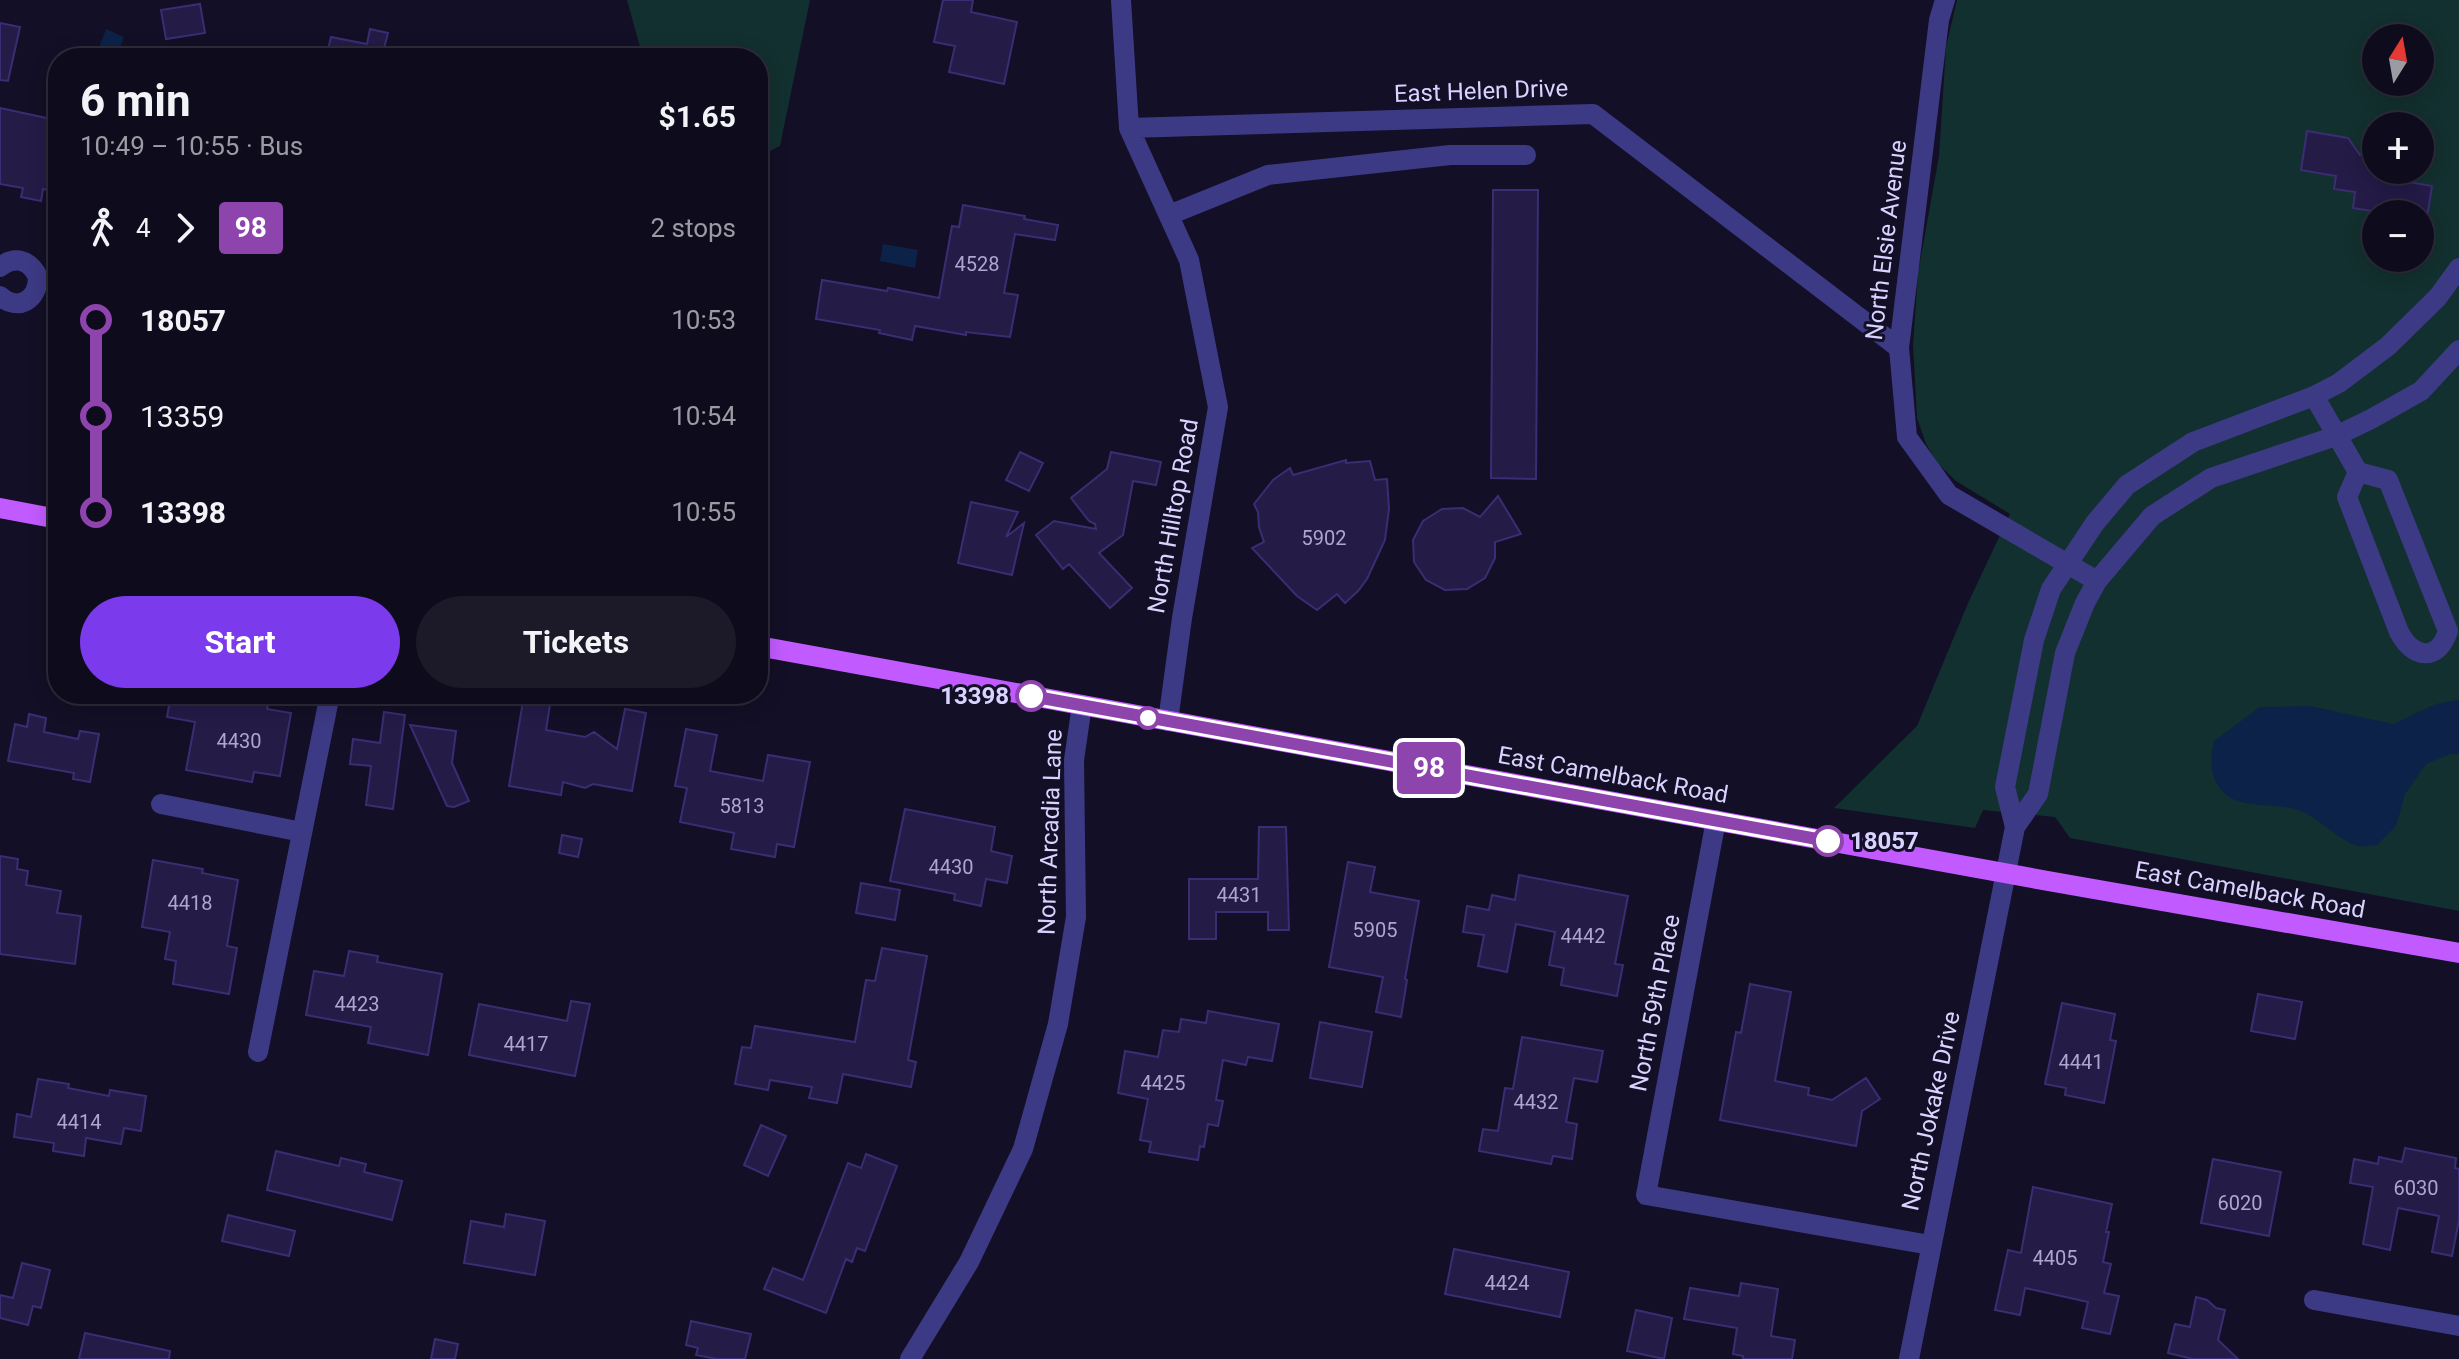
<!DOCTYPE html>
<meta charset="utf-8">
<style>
:root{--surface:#0e0b1c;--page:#1c1929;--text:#f1f3f6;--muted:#9b9ba3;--line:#2e2b3b;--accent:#7c3aed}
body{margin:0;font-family:Roboto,sans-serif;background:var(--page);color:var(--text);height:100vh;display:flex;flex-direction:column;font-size:30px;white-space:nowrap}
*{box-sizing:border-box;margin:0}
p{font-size:26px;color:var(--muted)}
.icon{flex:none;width:44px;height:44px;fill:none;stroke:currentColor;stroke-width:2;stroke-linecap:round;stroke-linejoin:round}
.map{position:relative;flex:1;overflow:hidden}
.details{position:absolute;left:48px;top:48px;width:720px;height:656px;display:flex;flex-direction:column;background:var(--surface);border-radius:32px;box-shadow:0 4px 20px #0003,0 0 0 2px var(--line)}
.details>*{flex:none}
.badge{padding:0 16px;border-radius:6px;font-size:28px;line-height:52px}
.needle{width:52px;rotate:11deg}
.controls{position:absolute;left:2362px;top:24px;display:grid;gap:16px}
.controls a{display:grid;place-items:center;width:72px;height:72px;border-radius:50%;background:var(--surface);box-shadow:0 4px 20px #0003,0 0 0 2px var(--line);font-size:40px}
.map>.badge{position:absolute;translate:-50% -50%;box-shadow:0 0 0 4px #fff}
.legs{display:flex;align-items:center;gap:12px;height:88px;padding:0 32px;font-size:26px}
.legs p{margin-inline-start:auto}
.head{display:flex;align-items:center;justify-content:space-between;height:136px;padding:0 32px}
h1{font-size:44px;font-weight:700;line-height:60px}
.cta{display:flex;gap:16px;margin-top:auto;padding:16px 32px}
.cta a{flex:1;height:92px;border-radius:48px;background:var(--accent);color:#fff;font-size:32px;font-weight:700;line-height:92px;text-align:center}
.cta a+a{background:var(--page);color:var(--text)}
ul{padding:0 32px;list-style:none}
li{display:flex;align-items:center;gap:28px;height:96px;font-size:30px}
li i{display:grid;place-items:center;width:12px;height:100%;margin:0 10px;background:currentColor}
li i::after{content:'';width:20px;height:20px;margin:-10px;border:6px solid;border-radius:50%;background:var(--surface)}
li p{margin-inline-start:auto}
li:first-child i{background:linear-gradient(#0000 50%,currentColor 0)}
li:last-child i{background:linear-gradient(currentColor 50%,#0000 0)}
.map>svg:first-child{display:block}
.green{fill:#12302f;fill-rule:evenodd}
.water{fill:#0c2248}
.building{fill:#241b47;stroke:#3b2d73;stroke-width:2}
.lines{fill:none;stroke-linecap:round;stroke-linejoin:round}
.minor{stroke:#3d3a85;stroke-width:20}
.major{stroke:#c25bff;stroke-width:20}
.line-1-casing{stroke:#fff;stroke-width:18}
.line-1{stroke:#8e44ad;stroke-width:12}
.stop-1-dot{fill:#fff;stroke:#8e44ad;stroke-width:4}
.labels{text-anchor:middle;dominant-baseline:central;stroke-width:6;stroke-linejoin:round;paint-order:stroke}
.number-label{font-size:20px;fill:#aca6d1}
.street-label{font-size:24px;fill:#d9d4ff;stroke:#130f26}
.stop-label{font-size:24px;font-weight:bold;fill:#d9d4ff;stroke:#130f26;text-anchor:end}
</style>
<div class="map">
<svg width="2459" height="1359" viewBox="0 0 2459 1359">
<rect width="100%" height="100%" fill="#130f26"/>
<!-- green -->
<path class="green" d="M627 0H810L780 146 758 157V58H643Z
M1957 0H2459V911L2070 838 2055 817 1983 810 1975 828 1834 808 1917 726 1968 603 2010 514 1956 481 1938 464 1926 444 1917 418 1913 345 1918 273 1939 156 1946 47ZM2376 38H2420V82H2376ZM2376 126H2420V170H2376ZM2376 214H2420V258H2376Z"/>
<!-- water -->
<path class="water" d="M106 29 124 37 116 58H95Z
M883 244 918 250 915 268 880 261Z
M2459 700V754H2450L2426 764 2405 794 2396 826 2377 845C2372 845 2364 847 2359 846 2339 842 2319 816 2295 809 2274 803 2240 809 2224 793 2209 778 2210 760 2214 741L2260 707 2310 706 2393 724 2436 704Z"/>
<!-- building -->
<path class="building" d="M943 0H973L971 12 1017 22 1004 84 949 72 955 46 934 42Z
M200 4 205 33 166 39 161 10Z
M0 23 20 27 8 81 0 80Z
M370 29 388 33 384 48 393 50 392 58H326L331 37 367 44Z
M0 108 56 120 54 130 58 131V192L43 189 41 201 21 197 23 188 0 184Z
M2307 131 2348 138 2360 155 2376 158V170H2381L2380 177 2432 186 2428 212 2399 206 2397 214H2391L2353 208 2355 192 2334 189 2336 176 2301 170Z
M1493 190H1538L1536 479 1491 478Z
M963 205 1025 216 1024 219 1058 225 1055 240 1015 234 1004 293 1018 295 1010 337 966 332V335L915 326 912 340 879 333 880 330 816 319 822 280 887 291 888 288 939 298 952 226 959 227Z
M1020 452 1043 463 1029 491 1006 480Z
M1111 452 1161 462 1156 485 1133 481 1123 535 1099 553 1132 588 1110 608 1069 564 1063 569 1036 535 1054 521 1096 529 1095 524 1089 521 1071 498 1107 469Z
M1346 460V463L1370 461 1375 480 1387 479 1389 509 1385 540 1367 579 1358 591 1345 603 1337 594 1317 610 1297 596 1252 548 1264 542 1259 527 1258 512 1254 504 1273 480 1290 468 1293 475Z
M1498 496 1521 534 1495 542V558L1485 578 1467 589 1445 590 1426 580 1414 562 1413 540 1423 521 1442 509 1463 508 1480 517Z
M971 502 1018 512 1006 537 1024 523 1012 575 958 563Z
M171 694H249L269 698 267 709 291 713 280 776 254 772 252 782 186 770 195 722 167 717Z
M523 701 550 705 546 730 585 737 594 732 617 749 625 709 646 713 632 791 593 784 585 788 563 782 561 795 509 786Z
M384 712 405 715 393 809 366 805 371 766 350 764 353 739 380 743Z
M29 714 46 718 44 732 78 739 80 731 99 734 90 782 73 779 74 773 8 761 15 724 27 727Z
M410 725 456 731 452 763 469 801 454 807 447 806Z
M686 729 717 735 710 771 763 781 768 755 810 762 794 847 777 844 775 857 731 849 734 833 680 822 687 788 675 786Z
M905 809 995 827 991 851 1012 856 1007 883 986 879 981 906 954 900 955 894 890 881Z
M1259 827H1286L1289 930H1268V912H1216V939H1189V879H1258Z
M562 835 582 839 578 857 559 853Z
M0 856 18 859 17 869 28 871 26 885 61 891 57 913 81 916 75 964 0 954Z
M153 860 203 869 202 873 238 880 227 946 237 948 229 994 173 984 176 961 165 959 170 932 142 927Z
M1348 862 1375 867 1370 892 1419 901 1405 979 1407 980 1401 1017 1376 1012 1383 977 1329 967Z
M1519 875 1628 896 1615 964 1623 965 1617 996 1561 985 1564 968 1549 965 1555 932 1516 924 1507 972 1478 966 1484 935 1463 932 1467 906 1489 910 1492 895 1515 900Z
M861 883 900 890 895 920 856 913Z
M882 948 927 956 908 1060 916 1062 911 1087 843 1074 837 1103 809 1098 812 1087 770 1080 768 1090 735 1084 742 1047 751 1048 755 1026 855 1042 866 980 875 981Z
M349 951 378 956 377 962 442 974 428 1055 368 1043 371 1027 306 1015 314 971 344 976Z
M1750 984 1791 992 1775 1081 1809 1088 1808 1095 1832 1100 1866 1078 1880 1099 1862 1111 1856 1146 1720 1120 1736 1032 1741 1033Z
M2258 994 2302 1002 2295 1039 2251 1031Z
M571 1001 590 1004 575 1076 469 1055 479 1004 567 1021Z
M2062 1003 2115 1014 2110 1040 2116 1041 2104 1103 2065 1095 2066 1088 2045 1084Z
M1208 1011 1279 1024 1272 1061 1248 1057 1246 1065 1223 1060 1216 1100 1223 1101 1218 1126 1208 1124 1204 1147 1200 1146 1198 1160 1149 1152 1151 1142 1140 1140 1148 1099 1118 1093 1125 1051 1158 1057 1163 1030 1179 1032 1181 1019 1206 1023Z
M1320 1022 1372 1032 1362 1087 1310 1078Z
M1522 1037 1603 1051 1597 1082 1574 1078 1566 1122 1577 1124 1572 1159 1553 1156 1551 1164 1479 1151 1483 1129 1498 1131 1505 1088 1513 1089Z
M38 1079 69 1084 68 1088 109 1096 110 1090 146 1096 141 1131 124 1128 121 1144 86 1138 84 1156 53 1151 54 1143 14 1137 17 1114 31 1117Z
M761 1125 786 1136 768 1176 744 1165Z
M2405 1148 2456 1158 2455 1168 2459 1169V1220L2452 1256 2432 1252 2439 1216 2398 1208 2390 1250 2363 1244 2373 1187 2350 1183 2354 1159 2378 1164 2379 1157 2402 1162Z
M276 1151 339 1166 341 1158 366 1164 364 1172 402 1181 392 1220 267 1190Z
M866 1154 897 1166 865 1251 857 1248 852 1262 846 1259 826 1313 764 1289 773 1268 803 1280 848 1163 861 1168Z
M2213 1159 2281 1172 2269 1236 2201 1223Z
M2033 1187 2112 1204 2106 1232H2109L2103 1262 2111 1264 2104 1293 2119 1296 2110 1334 2082 1328 2088 1302 2025 1288 2020 1315 1995 1310 2008 1250 2021 1253Z
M506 1214 545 1221 535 1275 464 1263 471 1221 504 1227Z
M228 1215 295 1231 289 1256 222 1241Z
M1454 1249 1569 1272 1560 1317 1445 1294Z
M22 1263 50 1270 41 1308 33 1306 28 1325 0 1318V1295L13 1298Z
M1741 1283 1778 1289 1771 1336 1795 1340 1792 1359H1743V1356L1733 1354 1737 1328 1684 1319 1690 1288 1739 1296Z
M2196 1297 2207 1300 2216 1308 2225 1310 2218 1340 2238 1359H2193L2168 1353 2175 1324 2190 1327Z
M1636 1310 1672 1318 1664 1359 1627 1351Z
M691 1321 751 1334 745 1359H717L696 1355 698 1348 686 1345Z
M85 1333 170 1351 169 1359H79Z
M435 1339 458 1344 455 1359H431Z"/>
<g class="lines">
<!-- minor -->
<path class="minor" d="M1121 0 1129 128 1189 260 1218 407 1182 618 1168 721
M1945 0 1939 20 1899 348 1907 437 1949 495 2097 581
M1129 128 1593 114 1899 348
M1169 215 1268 175 1450 155H1526
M0 267C15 255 30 260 38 277 38 300 18 312 0 296
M2314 396 2358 472 2347 497 2399 632C2413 659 2438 662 2448 631L2388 480 2358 472
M161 804 302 832
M1716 820 1646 1195 1930 1245
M2015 827 2005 787 2034 640 2051 589 2095 523 2127 485 2193 442 2314 396 2339 383 2388 346 2438 297 2459 268
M258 1052 330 694
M2314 1300 2459 1326
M910 1359 969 1262 1023 1149 1058 1024 1076 917 1074 760 1082 705
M1909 1359 2015 827 2038 794 2065 653 2085 603 2097 581 2152 516 2211 478 2336 436 2371 419 2421 391 2459 350"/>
<!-- major -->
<path class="major" d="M0 508 58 519
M758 646 2048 881 2459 953"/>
</g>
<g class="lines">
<defs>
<path id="line-1" d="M1031 696 1828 841"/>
</defs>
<!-- line-1 casing -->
<use href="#line-1" class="line-1-casing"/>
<!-- line-1 -->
<use href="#line-1" class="line-1"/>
</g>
<!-- markers -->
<g class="stop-1-dot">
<circle cx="1031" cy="696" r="14"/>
<circle cx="1148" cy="718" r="10"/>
<circle cx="1828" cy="841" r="14"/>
</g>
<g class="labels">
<!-- number labels -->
<g class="number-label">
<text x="977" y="264">4528</text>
<text x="1324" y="538">5902</text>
<text x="239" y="741">4430</text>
<text x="742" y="806">5813</text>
<text x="951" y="867">4430</text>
<text x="1239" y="895">4431</text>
<text x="190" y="903">4418</text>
<text x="1375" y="930">5905</text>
<text x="1583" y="936">4442</text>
<text x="357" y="1004">4423</text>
<text x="526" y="1044">4417</text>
<text x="2081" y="1062">4441</text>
<text x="1163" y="1083">4425</text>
<text x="1536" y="1102">4432</text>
<text x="79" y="1122">4414</text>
<text x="2416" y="1188">6030</text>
<text x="2240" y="1203">6020</text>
<text x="2055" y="1258">4405</text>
<text x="1507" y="1283">4424</text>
</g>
<!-- street labels -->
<g class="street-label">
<text transform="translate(1481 91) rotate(-2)">East Helen Drive</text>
<text transform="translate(1886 240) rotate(-83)">North Elsie Avenue</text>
<text transform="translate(1173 516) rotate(-80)">North Hilltop Road</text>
<text transform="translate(1613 775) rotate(10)">East Camelback Road</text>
<text transform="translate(1050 832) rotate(-88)">North Arcadia Lane</text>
<text transform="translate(2250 890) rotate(10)">East Camelback Road</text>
<text transform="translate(1655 1003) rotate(-79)">North 59th Place</text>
<text transform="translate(1931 1111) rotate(-78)">North Jokake Drive</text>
</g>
<!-- stop labels -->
<g class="stop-label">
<text x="1009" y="696">13398</text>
<text x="1850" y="841" text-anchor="start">18057</text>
</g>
</g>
</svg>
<div class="controls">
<a><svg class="needle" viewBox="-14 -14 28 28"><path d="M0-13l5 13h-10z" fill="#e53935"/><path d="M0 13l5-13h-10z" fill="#9b9ba3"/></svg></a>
<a>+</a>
<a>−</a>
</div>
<b class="badge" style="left:1429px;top:768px;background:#8e44ad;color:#fff">98</b>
<section class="details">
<div class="head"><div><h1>6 min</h1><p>10:49 – 10:55 · Bus</p></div><b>$1.65</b></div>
<div class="legs"><svg class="icon" aria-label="walk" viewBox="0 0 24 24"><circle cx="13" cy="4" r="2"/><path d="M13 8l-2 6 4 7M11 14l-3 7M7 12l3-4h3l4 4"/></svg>4<svg class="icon" aria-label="forward" viewBox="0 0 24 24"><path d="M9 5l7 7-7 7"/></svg><b class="badge" style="background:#8e44ad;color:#fff">98</b><p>2 stops</p></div>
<ul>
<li><i style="color:#8e44ad"></i><b>18057</b><p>10:53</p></li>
<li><i style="color:#8e44ad"></i><span>13359</span><p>10:54</p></li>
<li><i style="color:#8e44ad"></i><b>13398</b><p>10:55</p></li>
</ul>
<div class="cta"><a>Start</a><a>Tickets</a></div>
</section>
</div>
